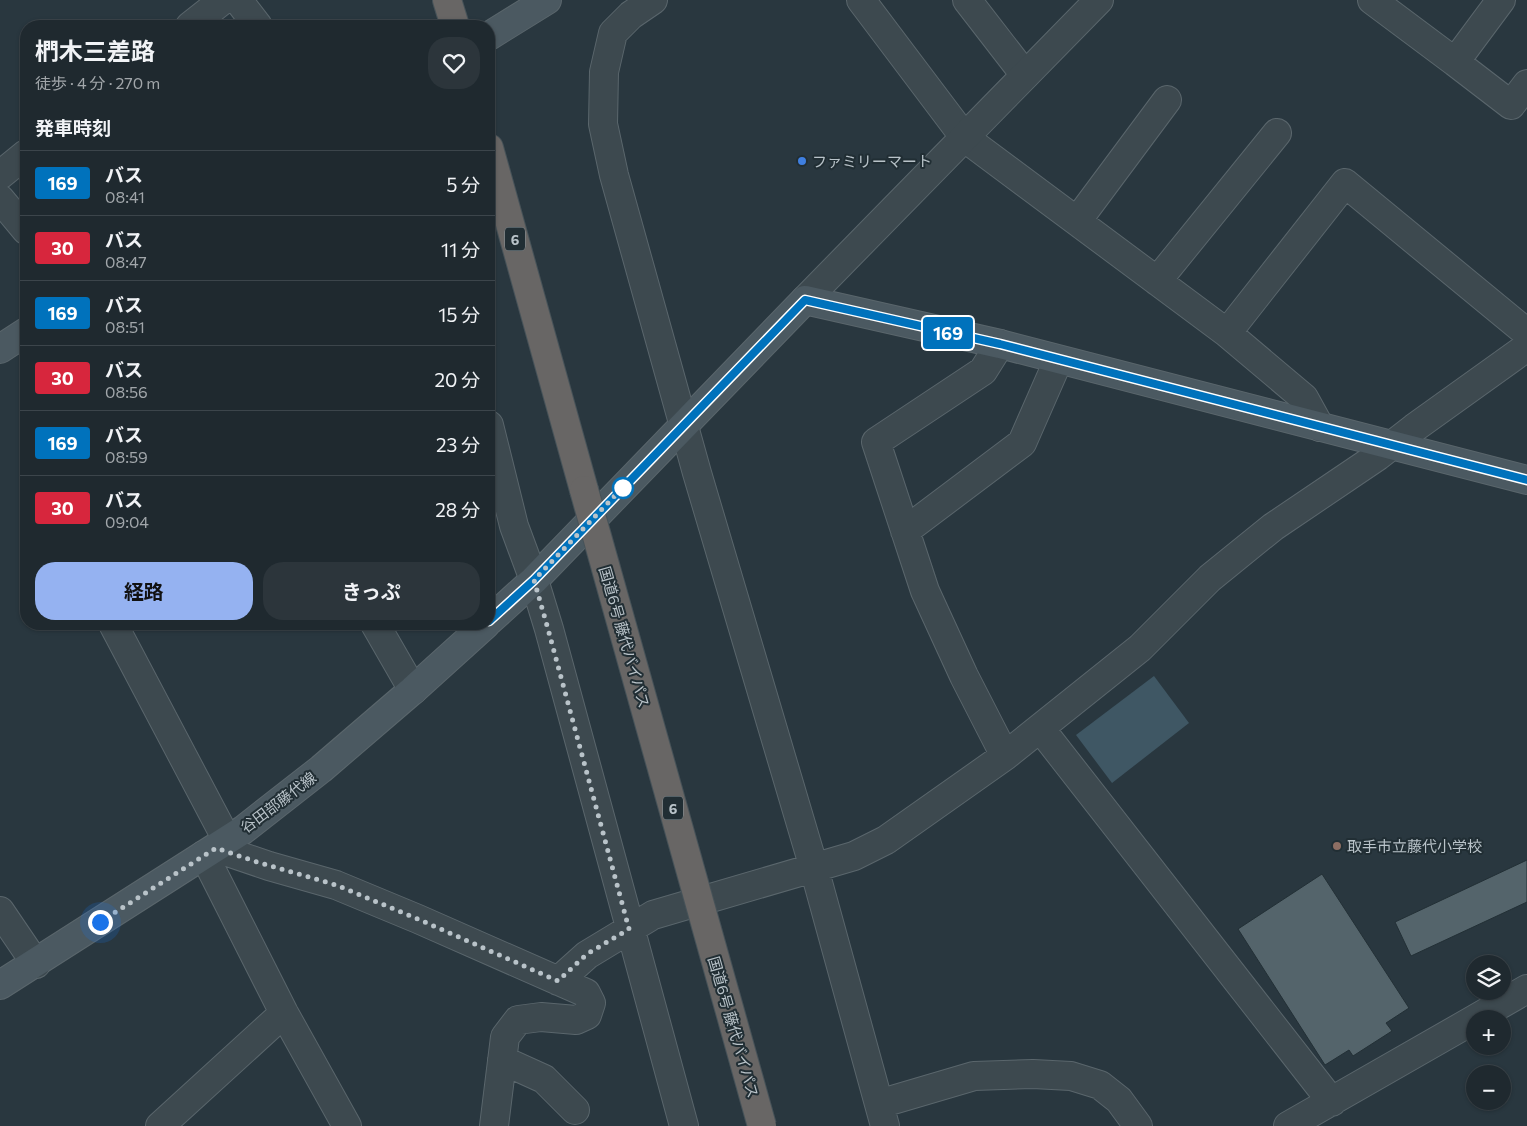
<!DOCTYPE html>
<html lang="ja">
<meta charset="utf-8">
<style>
:root{--surface:#1f292f;--page:#2c353b;--text:#f1f3f6;--muted:#a1a6aa;--line:#3c454b;--accent:#95b2f1}
body{margin:0;font-family:Commissioner,"Noto Sans JP",sans-serif;background:var(--page);color:var(--text);height:100vh;display:flex;flex-direction:column;font-size:19px;white-space:nowrap}
*{box-sizing:border-box;margin:0}
p{font-size:16px;color:var(--muted)}
.icon{flex:none;width:28px;height:28px;fill:none;stroke:currentColor;stroke-width:2;stroke-linecap:round;stroke-linejoin:round}
.map{position:relative;flex:1;overflow:hidden}
.side{position:absolute;left:20px;top:20px;width:475px;height:610px;display:flex;flex-direction:column;background:var(--surface);border-radius:20px;box-shadow:0 1px 4px #0004,0 0 0 1px var(--line)}
.side>*{flex:none}
.badge{padding:0 10px;border-radius:4px;font-size:18px;line-height:32px}
.tools{position:absolute;left:1466px;top:955px;display:grid;gap:10px}
.tools a{display:grid;place-items:center;width:45px;height:45px;border-radius:50%;background:var(--surface);box-shadow:0 1px 4px #0004,0 0 0 1px var(--line);font-size:25px}
.you{position:absolute;width:25px;height:25px;margin:-12px;border:4px solid #fff;border-radius:50%;background:#1a73e8;box-shadow:0 0 0 8px #1a73e833}
.map>.badge{position:absolute;translate:-50% -50%;box-shadow:0 0 0 2px #fff}
h2{padding:0 15px;font-size:19px;line-height:45px}
.round{display:grid;place-items:center;flex:none;width:52px;height:52px;border-radius:20px;background:var(--page)}
.summary{display:flex;align-items:center;justify-content:space-between;height:85px;padding:0 15px}
h1{font-size:24px;font-weight:700;line-height:38px}
.primary-button{display:flex;gap:10px;margin-top:auto;padding:10px 15px}
.primary-button a{flex:1;height:58px;border-radius:20px;background:var(--accent);color:#111;font-size:20px;font-weight:700;line-height:58px;text-align:center}
.primary-button a+a{background:var(--page);color:var(--text)}
ul{padding:0;list-style:none}
li{display:flex;align-items:center;gap:15px;height:65px;padding:0 15px;border-top:1px solid var(--line)}
li div{flex:1}
li b{display:block;font-size:19px}
li em{font-style:normal}
li .badge{min-width:55px;font-weight:700;text-align:center}
.map>svg:first-child{display:block}
.water{fill:#3f5764}
.building{fill:#54646b;stroke:#233036}
.lines{fill:none;stroke-linecap:round;stroke-linejoin:round}
.minor-casing{stroke:#5a666c;stroke-width:30}
.tertiary-casing{stroke:#5a666c;stroke-width:30}
.secondary-casing{stroke:#5a666c;stroke-width:30}
.trunk-casing{stroke:#475359;stroke-width:30}
.minor{stroke:#3d494f;stroke-width:28}
.tertiary{stroke:#3d494f;stroke-width:28}
.secondary{stroke:#4b5961;stroke-width:28}
.trunk{stroke:#686665;stroke-width:28}
.trunk-bridge-casing{stroke:#475359;stroke-width:30;stroke-linecap:butt}
.trunk-bridge{stroke:#686665;stroke-width:28}
.line-casing{stroke:#fff;stroke-width:11}
.line{stroke:#0072bc;stroke-width:8}
.walk{stroke:#b9c3c9;stroke-width:5;stroke-dasharray:0 9}
.shop-dot{fill:#3f7fe0;stroke:#212e34;stroke-width:2}
.stop-dot{fill:#fff;stroke:#0072bc;stroke-width:2.5}
.education-dot{fill:#8d6e63;stroke:#212e34;stroke-width:2}
.labels{text-anchor:middle;dominant-baseline:central;stroke-width:4;stroke-linejoin:round;paint-order:stroke}
.shield{fill:#212e34;stroke:#8b969c;stroke-width:1}
.shield-label{font-size:14px;font-weight:bold;fill:#b9c3c9}
.poi-label{font-size:15px;fill:#b9c3c9;stroke:#212e34;text-anchor:start}
.street-label{font-size:15px;fill:#b9c3c9;stroke:#212e34}
</style>
<div class="map">
<svg width="1527" height="1126" viewBox="0 0 1527 1126">
<rect width="100%" height="100%" fill="#29373f"/>
<!-- water -->
<path class="water" d="M1154 676 1189 723 1112 783 1076 735Z"/>
<!-- building -->
<path class="building" d="M1527 860V902L1411 956 1395 922Z
M1322 874 1409 1008 1386 1023 1392 1031 1353 1056 1349 1050 1325 1065 1238 929Z"/>
<g class="lines">
<defs>
<path id="minor" d="M238 0 258 26
M653 0 631 15 613 33 604 72 603 124 614 175 697 473 814 868 885 1126
M861 0 965 138 1227 333 1304 398 1320 427
M967 0 1025 75
M1372 0 1455 62
M1501 0 1455 62 1511 105 1527 84
M190 26 223 0
M0 175 26 154
M0 199 26 230
M1077 221 1167 100
M1157 281 1277 133
M1227 333 1345 183 1527 333
M1000 344 983 371 876 442 925 591 964 676 1005 756
M489 425 514 526 534 580 549 629 684 1126
M905 531 1022 443 1058 361
M113 624 227 840
M375 624 413 690
M1040 728 1332 1102
M216 848 269 866 336 885 418 919 586 993 591 1003 587 1015 576 1020 541 1017 518 1020 505 1037 494 1126
M204 855 284 1013 347 1126
M0 911 36 964
M558 981 587 955 653 915 854 856 886 840 1005 756 1140 648 1210 578 1273 527 1378 456 1414 428 1527 347
M1475 1019 1527 989
M502 1060 544 1079 575 1110
M879 1104 974 1076 1033 1074 1071 1076 1100 1085 1119 1100 1138 1126
M160 1126 284 1013
M1288 1126 1475 1019"/>
<path id="tertiary" d="M805 300 1099 0"/>
<path id="secondary" d="M489 36 547 0
M0 349 26 332
M489 621 534 580 805 300 1000 344 1527 480
M0 985 243 830 321 769 413 690 486 624"/>
<path id="trunk" d="M447 0 455 26
M489 148 584 490"/>
</defs>
<!-- minor casing -->
<use href="#minor" class="minor-casing"/>
<!-- tertiary casing -->
<use href="#tertiary" class="tertiary-casing"/>
<!-- secondary casing -->
<use href="#secondary" class="secondary-casing"/>
<!-- trunk casing -->
<use href="#trunk" class="trunk-casing"/>
<!-- minor -->
<use href="#minor" class="minor"/>
<!-- tertiary -->
<use href="#tertiary" class="tertiary"/>
<!-- secondary -->
<use href="#secondary" class="secondary"/>
<!-- trunk -->
<use href="#trunk" class="trunk"/>
<defs>
<path id="trunk-bridge" d="M584 490 762 1126"/>
</defs>
<!-- trunk-bridge casing -->
<use href="#trunk-bridge" class="trunk-bridge-casing"/>
<!-- trunk-bridge -->
<use href="#trunk-bridge" class="trunk-bridge"/>
</g>
<g class="lines">
<defs>
<path id="line" d="M489 621 534 580 805 300 1000 344 1527 480"/>
</defs>
<!-- line casing -->
<use href="#line" class="line-casing"/>
<!-- line -->
<use href="#line" class="line"/>
<!-- walk -->
<path class="walk" d="M100 922 216 848 257 862 336 885 418 919 558 981 587 954 629 929 548 629 534 580 629 481 623 488"/>
</g>
<!-- markers -->
<circle class="shop-dot" cx="802" cy="161" r="5"/>
<circle class="stop-dot" cx="623" cy="488" r="10"/>
<circle class="education-dot" cx="1337" cy="846" r="5"/>
<g class="labels">
<!-- shield labels -->
<g class="shield">
<rect x="505" y="227.5" width="20" height="23" rx="4"/>
<rect x="663" y="796.5" width="20" height="23" rx="4"/>
</g>
<g class="shield-label">
<text x="515" y="239">6</text>
<text x="673" y="808">6</text>
</g>
<!-- poi labels -->
<g class="poi-label">
<text x="812" y="161">ファミリーマート</text>
<text x="1347" y="846">取手市立藤代小学校</text>
</g>
<!-- street labels -->
<g class="street-label">
<text transform="translate(625 637) rotate(74)">国道6号 藤代バイパス</text>
<text transform="translate(278 802) rotate(-37)">谷田部藤代線</text>
<text transform="translate(734 1027) rotate(74)">国道6号 藤代バイパス</text>
</g>
</g>
</svg>
<div class="tools">
<a><svg class="icon" aria-label="layers" viewBox="0 0 24 24"><path d="M12 4l9 5-9 5-9-5zM3 14l9 5 9-5"/></svg></a>
<a>+</a>
<a>−</a>
</div>
<div class="you" style="left:100px;top:922px"></div>
<b class="badge" style="left:948px;top:333px;background:#0072bc;color:#fff">169</b>
<section class="side">
<div class="summary"><div><h1>椚木三差路</h1><p>徒歩 · 4 分 · 270 m</p></div><a class="round"><svg class="icon" aria-label="heart" viewBox="0 0 24 24"><path d="M12 20l-8-8c-3-5 5-10 8-4 3-6 11-1 8 4z"/></svg></a></div>
<h2>発車時刻</h2>
<ul>
<li><span class="badge" style="background:#0072bc;color:#fff">169</span><div><b>バス</b><p>08:41</p></div><em>5 分</em></li>
<li><span class="badge" style="background:#d7263d;color:#fff">30</span><div><b>バス</b><p>08:47</p></div><em>11 分</em></li>
<li><span class="badge" style="background:#0072bc;color:#fff">169</span><div><b>バス</b><p>08:51</p></div><em>15 分</em></li>
<li><span class="badge" style="background:#d7263d;color:#fff">30</span><div><b>バス</b><p>08:56</p></div><em>20 分</em></li>
<li><span class="badge" style="background:#0072bc;color:#fff">169</span><div><b>バス</b><p>08:59</p></div><em>23 分</em></li>
<li><span class="badge" style="background:#d7263d;color:#fff">30</span><div><b>バス</b><p>09:04</p></div><em>28 分</em></li>
</ul>
<div class="primary-button"><a>経路</a><a>きっぷ</a></div>
</section>
</div>
